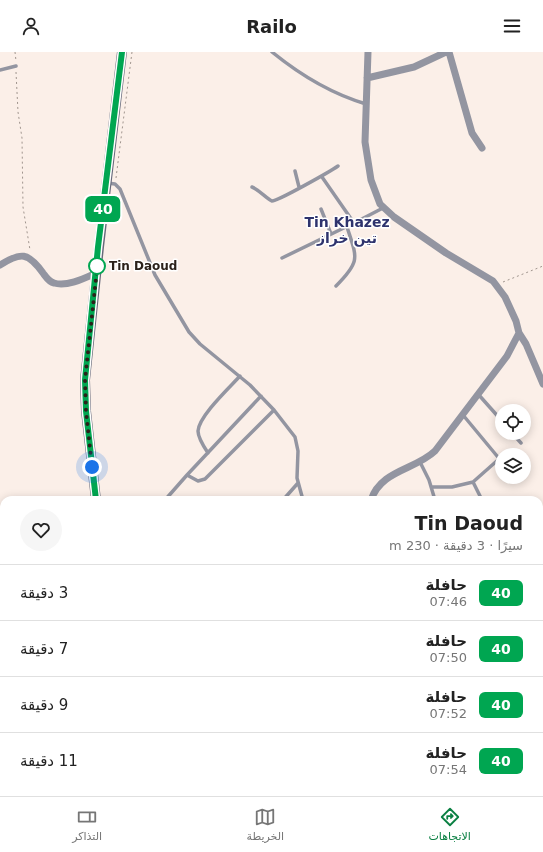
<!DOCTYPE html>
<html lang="ar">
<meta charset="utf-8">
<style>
:root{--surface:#fff;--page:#f6f6f6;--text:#222;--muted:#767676;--line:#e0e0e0;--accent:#0b8043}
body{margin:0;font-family:"DejaVu Sans",Cairo,sans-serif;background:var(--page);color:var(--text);direction:rtl;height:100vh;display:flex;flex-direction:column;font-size:15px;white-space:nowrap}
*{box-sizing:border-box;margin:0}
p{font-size:13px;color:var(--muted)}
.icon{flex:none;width:22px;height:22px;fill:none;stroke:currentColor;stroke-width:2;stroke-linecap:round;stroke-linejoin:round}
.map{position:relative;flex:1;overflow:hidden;direction:ltr}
.details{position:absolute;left:0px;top:444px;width:543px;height:300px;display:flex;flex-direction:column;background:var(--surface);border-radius:12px 12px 0 0;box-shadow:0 2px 10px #0003;direction:rtl}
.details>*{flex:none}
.badge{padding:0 8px;border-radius:6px;font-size:14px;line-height:26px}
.tools{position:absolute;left:495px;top:352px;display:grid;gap:8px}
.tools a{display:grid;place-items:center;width:36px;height:36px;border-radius:50%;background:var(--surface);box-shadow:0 2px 10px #0003;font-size:20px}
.you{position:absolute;width:20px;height:20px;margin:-10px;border:3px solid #fff;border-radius:50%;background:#1a73e8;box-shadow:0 0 0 6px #1a73e833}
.map>.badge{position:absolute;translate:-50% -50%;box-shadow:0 0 0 2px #fff}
.round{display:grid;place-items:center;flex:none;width:42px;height:42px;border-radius:21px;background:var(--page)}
.headline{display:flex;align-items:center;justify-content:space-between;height:68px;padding:0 20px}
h1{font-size:19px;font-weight:800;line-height:30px}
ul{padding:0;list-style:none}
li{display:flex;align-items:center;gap:12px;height:56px;padding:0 20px;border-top:1px solid var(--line)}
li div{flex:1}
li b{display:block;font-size:15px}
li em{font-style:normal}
li .badge{min-width:44px;font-weight:700;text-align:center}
header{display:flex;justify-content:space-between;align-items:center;height:52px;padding:0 20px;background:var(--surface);font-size:18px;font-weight:800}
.tabs{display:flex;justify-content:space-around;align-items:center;height:56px;border-top:1px solid var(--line);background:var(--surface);font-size:11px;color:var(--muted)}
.tabs a{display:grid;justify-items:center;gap:2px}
.tabs .current{color:var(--accent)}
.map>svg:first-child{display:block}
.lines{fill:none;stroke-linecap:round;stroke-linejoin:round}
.path{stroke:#a0958e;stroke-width:1;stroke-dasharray:2 3;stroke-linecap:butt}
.service{stroke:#9395a1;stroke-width:3.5}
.minor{stroke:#9395a1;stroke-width:7}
.secondary{stroke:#66697a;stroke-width:10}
.line-casing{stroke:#fff;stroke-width:9}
.line{stroke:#00a651;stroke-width:6}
.walk{stroke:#2b211a;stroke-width:4;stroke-dasharray:0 7.2}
.stop-dot{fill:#fff;stroke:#00a651;stroke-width:2}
.labels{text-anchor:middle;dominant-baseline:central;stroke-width:3;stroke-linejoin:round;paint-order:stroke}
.stop-label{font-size:12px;font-weight:bold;fill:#2b211a;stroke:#fff;text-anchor:start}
.quarter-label{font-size:14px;font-weight:bold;fill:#2e336d;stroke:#fff}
</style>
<header><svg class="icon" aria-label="menu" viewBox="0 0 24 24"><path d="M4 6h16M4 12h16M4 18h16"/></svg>Railo<svg class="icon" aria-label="person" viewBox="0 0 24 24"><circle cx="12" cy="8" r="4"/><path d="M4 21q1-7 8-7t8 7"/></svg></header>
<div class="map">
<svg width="543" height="744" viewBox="0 0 543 744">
<rect width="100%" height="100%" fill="#fbefe8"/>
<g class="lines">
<!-- path -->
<path class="path" d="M15 0 16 9
M16 20 18 60 22 86 23 155 30 198
M116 126 132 0
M503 230 543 214
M0 725 4 722
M246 744 248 740"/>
<!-- service -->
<path class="service" d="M272 0C299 22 332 42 366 52
M0 18 16 14
M295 119 299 135
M322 125 354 171 383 156
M107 131 115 132 120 137 155 223 189 280 200 292 250 333 274 358 295 385 298 399 297 426 303 448
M252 135C258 137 268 148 272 149 278 149 331 119 338 114
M321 157 331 182
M282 206 354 171
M336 234C361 209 357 206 347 175
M478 342 502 369
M261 344 187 423 198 429 205 427 274 358
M463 363 502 410
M512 381 521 391
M208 401C204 395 198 386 198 379 199 364 229 336 240 324
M420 410 429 428 435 448
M432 435H452L473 430
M165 448 187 423
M283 448 298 431
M482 448 473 430 499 407"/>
<!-- minor -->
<path class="minor" d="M368 0 365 90 371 128 380 152 394 165 446 201 493 229 505 245 516 269 519 281 507 304 435 399C415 418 381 418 371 448
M449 0 472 81 482 96
M367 26 414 15 446 0
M0 213C21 200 28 200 43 221 46 225 49 230 54 231 67 235 85 226 96 221
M519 281 526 292 543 332
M0 706 4 713
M18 740 20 744
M366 740 372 744"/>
<!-- secondary -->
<path class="secondary" d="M96 448 86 359 85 328 99 195 122 0
M101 744V740"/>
</g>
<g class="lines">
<defs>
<path id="line" d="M96 448 86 359 85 328 98 195 122 0"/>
</defs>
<!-- line casing -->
<use href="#line" class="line-casing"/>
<!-- line -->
<use href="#line" class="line"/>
<!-- walk -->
<path class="walk" d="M92 415 86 359 85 328 98 208 97 214"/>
</g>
<!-- markers -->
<circle class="stop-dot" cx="97" cy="214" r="8"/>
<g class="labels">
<!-- stop labels -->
<g class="stop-label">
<text x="109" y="214">Tin Daoud</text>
</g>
<!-- quarter labels -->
<g class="quarter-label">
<text x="347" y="170">Tin Khazez<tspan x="347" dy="16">تين خراز</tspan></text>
</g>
</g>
</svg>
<div class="tools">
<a><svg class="icon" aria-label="locate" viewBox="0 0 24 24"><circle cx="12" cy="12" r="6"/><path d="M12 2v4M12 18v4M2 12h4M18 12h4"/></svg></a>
<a><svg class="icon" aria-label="layers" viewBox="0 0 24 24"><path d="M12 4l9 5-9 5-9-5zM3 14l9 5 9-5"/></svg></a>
</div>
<div class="you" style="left:92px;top:415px"></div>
<b class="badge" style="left:103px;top:157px;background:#00a651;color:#fff">40</b>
<section class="details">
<div class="headline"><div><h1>Tin Daoud</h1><p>سيرًا · 3 دقيقة · 230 m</p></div><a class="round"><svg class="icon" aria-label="heart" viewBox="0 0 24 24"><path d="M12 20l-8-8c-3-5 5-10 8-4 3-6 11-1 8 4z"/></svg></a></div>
<ul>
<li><span class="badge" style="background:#00a651;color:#fff">40</span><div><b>حافلة</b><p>07:46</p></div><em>3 دقيقة</em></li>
<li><span class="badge" style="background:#00a651;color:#fff">40</span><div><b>حافلة</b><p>07:50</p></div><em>7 دقيقة</em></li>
<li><span class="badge" style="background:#00a651;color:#fff">40</span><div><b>حافلة</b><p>07:52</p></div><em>9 دقيقة</em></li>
<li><span class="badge" style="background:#00a651;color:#fff">40</span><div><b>حافلة</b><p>07:54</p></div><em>11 دقيقة</em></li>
</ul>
</section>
</div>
<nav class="tabs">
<a class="current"><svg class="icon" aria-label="directions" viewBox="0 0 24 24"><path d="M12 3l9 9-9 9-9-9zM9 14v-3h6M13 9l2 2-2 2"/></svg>الاتجاهات</a>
<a><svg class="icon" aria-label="map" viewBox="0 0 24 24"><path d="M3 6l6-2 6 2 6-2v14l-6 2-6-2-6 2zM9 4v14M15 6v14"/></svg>الخريطة</a>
<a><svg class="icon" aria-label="tickets" viewBox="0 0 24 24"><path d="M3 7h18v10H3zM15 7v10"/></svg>التذاكر</a>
</nav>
